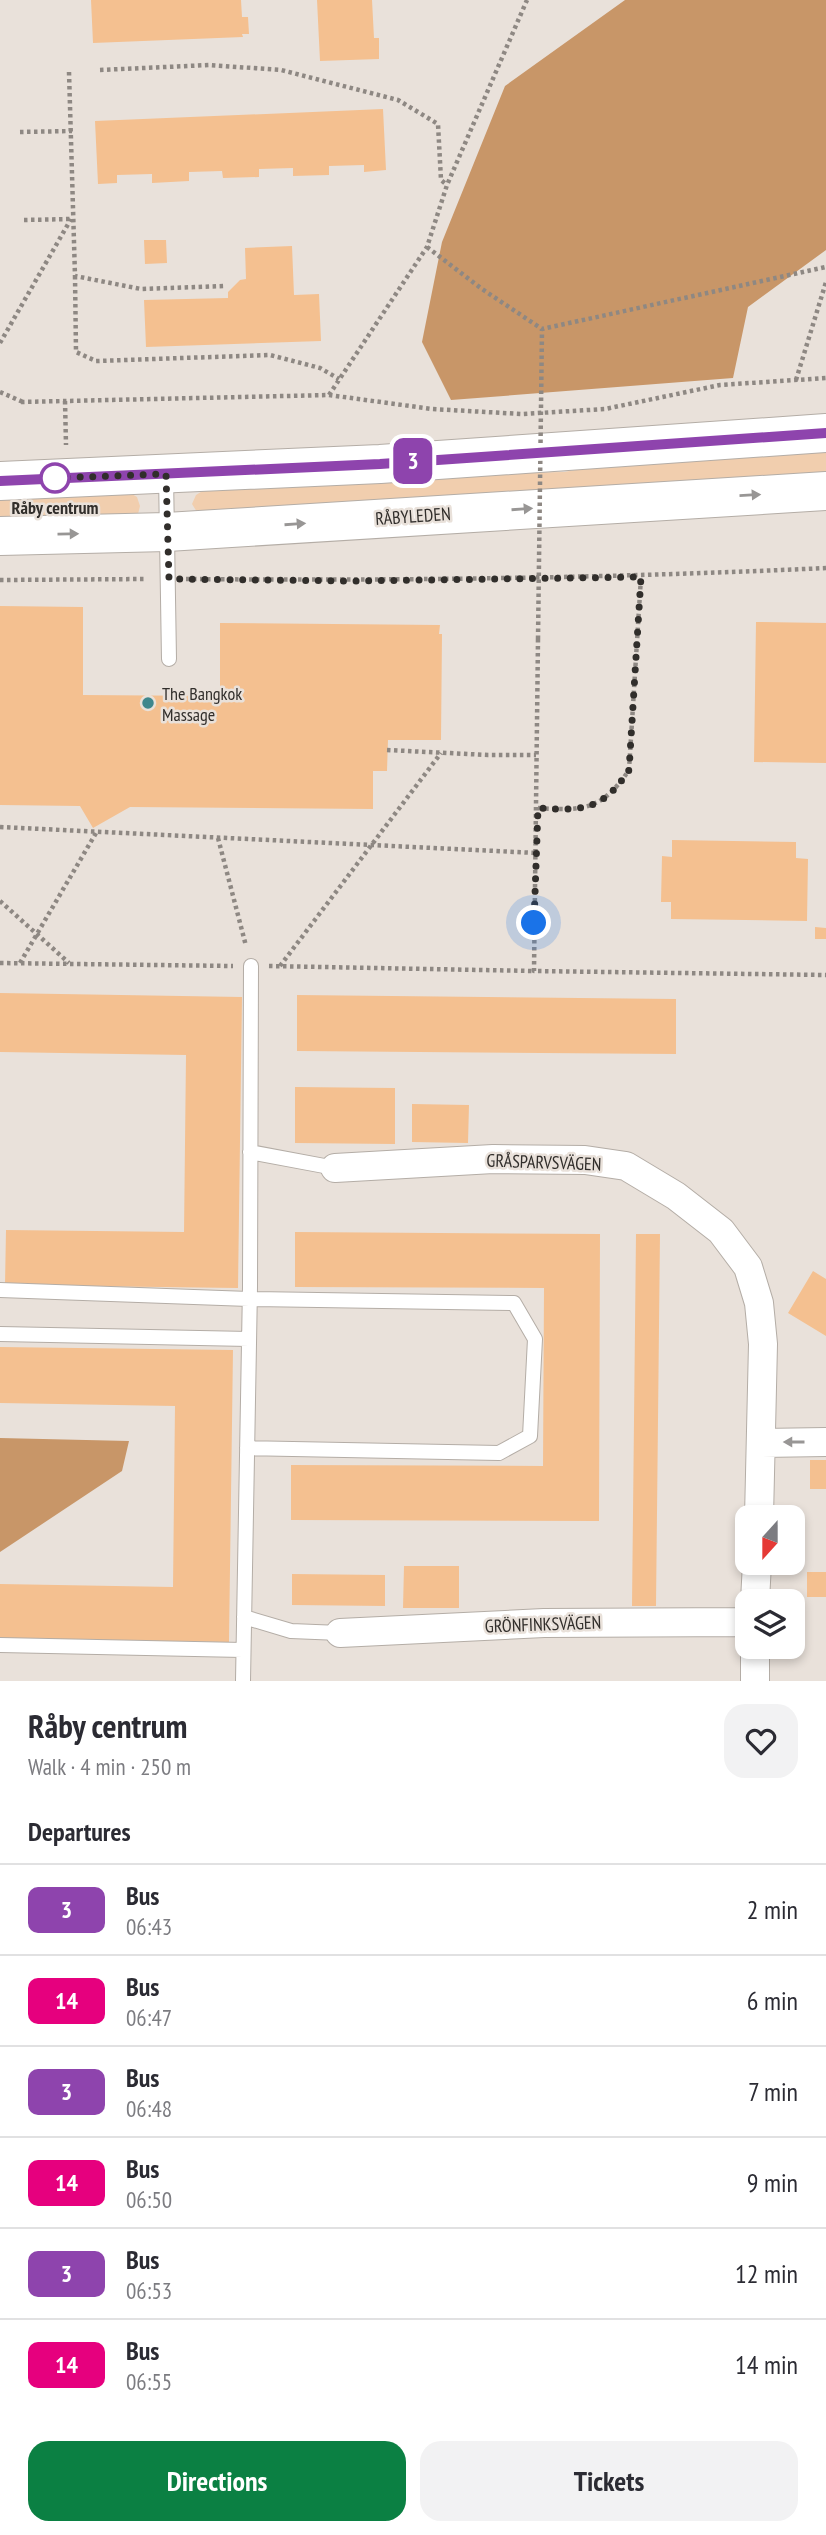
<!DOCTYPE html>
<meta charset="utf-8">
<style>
:root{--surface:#fff;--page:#f2f2f3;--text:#2b2b33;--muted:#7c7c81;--line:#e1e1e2;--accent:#0b8043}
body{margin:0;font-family:"PT Sans Narrow",sans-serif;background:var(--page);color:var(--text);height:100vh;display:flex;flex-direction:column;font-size:26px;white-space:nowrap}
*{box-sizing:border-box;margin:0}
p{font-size:23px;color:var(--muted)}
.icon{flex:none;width:38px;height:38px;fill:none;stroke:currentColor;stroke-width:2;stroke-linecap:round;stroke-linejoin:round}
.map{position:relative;height:1681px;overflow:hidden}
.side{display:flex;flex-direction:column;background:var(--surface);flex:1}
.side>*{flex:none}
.badge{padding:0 14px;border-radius:10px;font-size:24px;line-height:46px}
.needle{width:46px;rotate:201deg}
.fabs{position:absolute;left:735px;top:1505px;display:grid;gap:14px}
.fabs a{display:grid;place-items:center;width:70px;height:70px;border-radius:14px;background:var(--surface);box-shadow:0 4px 10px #0003;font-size:35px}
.you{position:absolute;width:35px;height:35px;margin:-18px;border:5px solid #fff;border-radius:50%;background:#1a73e8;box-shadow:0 0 0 10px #1a73e833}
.map>.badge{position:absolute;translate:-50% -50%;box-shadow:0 0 0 4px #fff}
h2{padding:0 28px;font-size:26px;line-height:63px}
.round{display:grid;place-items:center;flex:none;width:74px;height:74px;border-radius:21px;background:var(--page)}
.headline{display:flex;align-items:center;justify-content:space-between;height:119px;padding:0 28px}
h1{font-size:33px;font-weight:700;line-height:52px}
.cta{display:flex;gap:14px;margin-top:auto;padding:14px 28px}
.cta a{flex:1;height:80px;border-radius:21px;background:var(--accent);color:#fff;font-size:28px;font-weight:700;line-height:80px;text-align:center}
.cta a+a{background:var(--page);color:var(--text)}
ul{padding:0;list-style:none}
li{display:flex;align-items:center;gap:21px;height:91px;padding:0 28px;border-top:2px solid var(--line)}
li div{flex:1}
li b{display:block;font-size:26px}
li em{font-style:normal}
li .badge{min-width:77px;font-weight:700;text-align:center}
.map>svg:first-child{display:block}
.green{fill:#f1ceae}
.forest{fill:#c89668}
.building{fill:#f4c090}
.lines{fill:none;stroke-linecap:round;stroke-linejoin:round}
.lane-casing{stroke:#b4ada6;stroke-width:16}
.street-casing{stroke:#b4ada6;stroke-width:30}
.secondary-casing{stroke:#b4ada6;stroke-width:40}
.path{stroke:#8e8883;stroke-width:4.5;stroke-dasharray:3.5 3.5;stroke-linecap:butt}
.lane{stroke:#fff;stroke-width:14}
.street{stroke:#fff;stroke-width:28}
.secondary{stroke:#fff;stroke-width:38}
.path-bridge{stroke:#8e8883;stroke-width:4.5;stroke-dasharray:3.5 3.5;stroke-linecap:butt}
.oneway{fill:#989695}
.line-casing{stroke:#fff;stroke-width:16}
.line{stroke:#8e44ad;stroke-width:10}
.walk{stroke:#312e2b;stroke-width:7;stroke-dasharray:0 12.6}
.stop-dot{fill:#fff;stroke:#8e44ad;stroke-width:3.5}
.poi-dot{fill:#3f878d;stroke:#e9e1da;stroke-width:2.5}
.labels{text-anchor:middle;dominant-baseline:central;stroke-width:5;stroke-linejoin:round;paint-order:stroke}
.stop-label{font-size:18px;font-weight:bold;fill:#312e2b;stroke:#e9e1da}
.street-label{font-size:18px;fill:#312e2b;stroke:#e9e1da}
.poi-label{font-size:18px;fill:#312e2b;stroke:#e9e1da;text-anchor:start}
</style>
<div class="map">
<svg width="826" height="1681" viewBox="0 0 826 1681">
<rect width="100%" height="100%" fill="#e9e1da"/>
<!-- green -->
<path class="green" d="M826 448V477L197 512 192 504 196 495 204 490 439 475 564 472 623 462Z
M127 491 137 497 140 506 138 514 0 522V493Z"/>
<!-- forest -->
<path class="forest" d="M625 0H826V250L748 307 733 378 451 400 422 342 442 242 505 86Z
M0 1438 129 1441 122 1471 0 1552Z"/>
<!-- building -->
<path class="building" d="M91 0H241L242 17H248L249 34H242L243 37 93 43Z
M317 0H372L374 38H379V59L320 61Z
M383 109 386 170 364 172V165L329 166V175L293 176V168L259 169V177L223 178 222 171 189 172V181L152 183V174L117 175V183L98 184 95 121Z
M144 240H166L167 263 145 264Z
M292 246 294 295 319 294 321 341 146 347 144 300 228 298V292L240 280 246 279 245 248Z
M0 606 83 607V695L220 696V623L440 625 439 634H442L441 740H388L387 771H373V809L130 807 93 828 80 806 0 805Z
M756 622 826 623V763L754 762Z
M672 840 796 842V858L808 859 807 921 671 919V902H661L662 856 672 857Z
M815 927 826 928V939H815Z
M0 993 242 997 238 1288 5 1285 6 1230 184 1232 186 1055 0 1052Z
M297 995 676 999V1054L297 1051Z
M295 1087 395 1088V1144L295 1143Z
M412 1104 469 1105 468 1143 412 1142Z
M295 1232 600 1234 599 1521 291 1520V1465L543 1466 544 1288 295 1287Z
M636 1234H660L656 1606H632Z
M813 1271 826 1279V1336L788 1313Z
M0 1347 233 1350 229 1642 0 1639V1584L173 1587 175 1406 0 1403Z
M810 1460H826V1489H810Z
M404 1566H459V1608H403Z
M807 1572H826V1597H807Z
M292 1574 385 1575V1606L292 1605Z"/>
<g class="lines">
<defs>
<path id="lane" d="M166 475 169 659
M250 1152 335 1168
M0 1290 249 1299 514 1303 535 1339 530 1436 499 1453 247 1448
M0 1334 249 1339
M244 1617 291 1631 340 1633
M0 1645 243 1650
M243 1681 250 1287 251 966"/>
<path id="street" d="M335 1168 493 1159 585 1160 626 1166 676 1196 721 1231 748 1267 759 1303 763 1344 759 1517
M761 1443 826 1442
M755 1601 757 1563
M340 1633 544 1623 747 1622
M755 1647V1681"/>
<path id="secondary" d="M0 481 380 464 826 433
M0 536 167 532 826 491"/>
</defs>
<!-- lane casing -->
<use href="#lane" class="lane-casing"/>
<!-- street casing -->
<use href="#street" class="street-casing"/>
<!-- secondary casing -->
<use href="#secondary" class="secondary-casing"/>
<!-- path -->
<path class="path" d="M100 70 209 65 281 70 398 100 438 124 441 180 447 185
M69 72 75 276 141 289 225 286
M20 132 72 131
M24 220 71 219
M427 247 482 289 542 329 826 267
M75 276 76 352 96 361 270 355 320 368 339 379
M0 343 71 219
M796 380 826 282
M0 392 23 402
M329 395 427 247 447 185 527 0
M65 401 66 445
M21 402 329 395 432 409 522 414 605 409 720 385 826 378
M186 579C400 581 613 578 826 568
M0 580 146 579
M538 639 534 971 826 975
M387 750 488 755H536
M538 808C584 811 602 810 629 770L641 577
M0 827 537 853
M218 838 246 946
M0 901 69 963
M0 963 233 966
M20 963 96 833
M269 966 534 971
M280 966 441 753"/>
<!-- lane -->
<use href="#lane" class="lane"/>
<!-- street -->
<use href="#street" class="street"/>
<!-- secondary -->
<use href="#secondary" class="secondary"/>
<!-- path-bridge -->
<path class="path-bridge" d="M538 639 542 329"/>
</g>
<!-- one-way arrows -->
<defs><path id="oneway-solid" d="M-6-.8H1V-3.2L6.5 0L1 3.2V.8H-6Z" transform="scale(1.75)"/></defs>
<g class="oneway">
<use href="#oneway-solid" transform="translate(750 495) rotate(-3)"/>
<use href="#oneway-solid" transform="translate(522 509) rotate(-4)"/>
<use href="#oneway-solid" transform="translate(295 524) rotate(-4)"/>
<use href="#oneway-solid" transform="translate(68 534) rotate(-1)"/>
<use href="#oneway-solid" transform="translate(794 1442) rotate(180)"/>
</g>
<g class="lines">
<defs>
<path id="line" d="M0 481 380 464 826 433"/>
</defs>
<!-- line casing -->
<use href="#line" class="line-casing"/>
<!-- line -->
<use href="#line" class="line"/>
<!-- walk -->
<path class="walk" d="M55 478 166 474 169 579 354 581 641 577 629 770C603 810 584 811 538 808L534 923"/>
</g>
<!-- markers -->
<circle class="stop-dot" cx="55" cy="478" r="14"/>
<circle class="poi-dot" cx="148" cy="703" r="7"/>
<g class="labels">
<!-- stop labels -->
<g class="stop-label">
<text x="55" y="507">Råby centrum</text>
</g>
<!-- street labels -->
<g class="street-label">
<text transform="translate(413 516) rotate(-4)">RÅBYLEDEN</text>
<text transform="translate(544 1162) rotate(2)">GRÅSPARVSVÄGEN</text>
<text transform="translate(543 1624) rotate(-2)">GRÖNFINKSVÄGEN</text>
</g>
<!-- poi labels -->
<g class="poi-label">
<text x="162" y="693">The Bangkok<tspan x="162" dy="21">Massage</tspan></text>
</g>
</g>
</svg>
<div class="fabs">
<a><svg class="needle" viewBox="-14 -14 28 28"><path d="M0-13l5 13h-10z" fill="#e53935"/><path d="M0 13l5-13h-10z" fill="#7c7c81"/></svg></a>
<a><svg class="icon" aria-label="layers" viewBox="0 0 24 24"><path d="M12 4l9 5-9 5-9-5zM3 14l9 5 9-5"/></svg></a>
</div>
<div class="you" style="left:534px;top:923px"></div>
<b class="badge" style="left:413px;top:461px;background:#8e44ad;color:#fff">3</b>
</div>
<section class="side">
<div class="headline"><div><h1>Råby centrum</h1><p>Walk · 4 min · 250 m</p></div><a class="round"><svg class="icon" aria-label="heart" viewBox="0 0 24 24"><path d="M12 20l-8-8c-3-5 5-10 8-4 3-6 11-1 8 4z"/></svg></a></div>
<h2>Departures</h2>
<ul>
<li><span class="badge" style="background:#8e44ad;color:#fff">3</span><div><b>Bus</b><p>06:43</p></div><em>2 min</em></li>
<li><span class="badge" style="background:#e6007e;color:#fff">14</span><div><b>Bus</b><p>06:47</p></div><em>6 min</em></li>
<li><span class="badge" style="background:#8e44ad;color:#fff">3</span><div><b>Bus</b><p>06:48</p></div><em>7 min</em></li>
<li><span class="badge" style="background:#e6007e;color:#fff">14</span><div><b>Bus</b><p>06:50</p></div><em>9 min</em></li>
<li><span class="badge" style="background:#8e44ad;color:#fff">3</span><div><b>Bus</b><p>06:53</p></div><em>12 min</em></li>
<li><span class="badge" style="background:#e6007e;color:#fff">14</span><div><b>Bus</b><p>06:55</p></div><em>14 min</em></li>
</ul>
<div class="cta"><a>Directions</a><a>Tickets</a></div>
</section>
